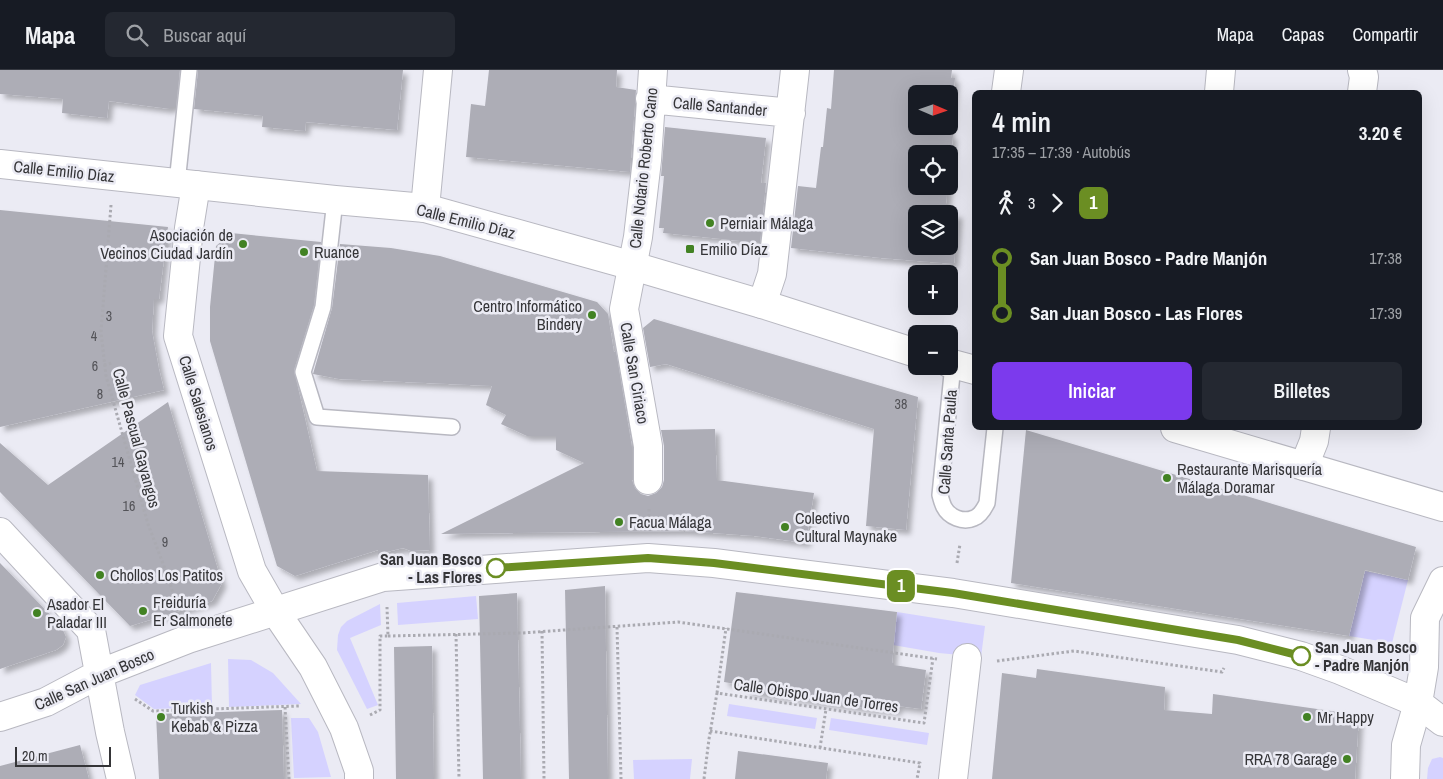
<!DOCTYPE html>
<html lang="es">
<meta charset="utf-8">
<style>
:root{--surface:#171b24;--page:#242831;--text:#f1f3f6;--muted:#9ea1a6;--line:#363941;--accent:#7c3aed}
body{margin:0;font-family:"Archivo Narrow",sans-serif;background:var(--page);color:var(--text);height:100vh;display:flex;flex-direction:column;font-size:19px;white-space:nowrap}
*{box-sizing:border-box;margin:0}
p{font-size:16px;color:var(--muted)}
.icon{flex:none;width:28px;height:28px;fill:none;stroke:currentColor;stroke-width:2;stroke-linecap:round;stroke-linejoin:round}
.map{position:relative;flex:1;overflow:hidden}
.drawer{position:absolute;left:972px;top:20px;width:450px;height:340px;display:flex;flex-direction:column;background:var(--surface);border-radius:8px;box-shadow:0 5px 20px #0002}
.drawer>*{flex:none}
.badge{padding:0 10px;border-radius:8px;font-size:18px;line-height:32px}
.needle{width:32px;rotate:92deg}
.controls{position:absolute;left:908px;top:15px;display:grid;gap:10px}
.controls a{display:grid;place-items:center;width:50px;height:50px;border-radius:8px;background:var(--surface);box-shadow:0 5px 20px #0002;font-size:25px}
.scale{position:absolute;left:15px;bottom:12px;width:96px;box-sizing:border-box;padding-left:5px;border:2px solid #353538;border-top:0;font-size:14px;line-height:18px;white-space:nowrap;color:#353538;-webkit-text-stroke:4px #ebebf4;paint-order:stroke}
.map>.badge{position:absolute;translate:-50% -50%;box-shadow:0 0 0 2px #fff}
.legs{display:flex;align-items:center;gap:8px;height:55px;padding:0 20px;font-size:16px}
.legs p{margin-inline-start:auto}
.overview{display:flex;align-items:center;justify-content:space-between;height:85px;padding:0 20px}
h1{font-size:28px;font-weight:600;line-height:38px}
.cta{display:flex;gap:10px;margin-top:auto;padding:10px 20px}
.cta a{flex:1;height:58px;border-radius:8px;background:var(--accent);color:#fff;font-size:20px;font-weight:600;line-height:58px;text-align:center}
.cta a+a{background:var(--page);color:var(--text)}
ul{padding:0 20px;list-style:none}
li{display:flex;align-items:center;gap:18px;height:55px;font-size:19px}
li i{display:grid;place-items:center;width:8px;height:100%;margin:0 6px;background:currentColor}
li i::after{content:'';width:12px;height:12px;margin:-6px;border:4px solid;border-radius:50%;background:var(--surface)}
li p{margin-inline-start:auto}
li:first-child i{background:linear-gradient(#0000 50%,currentColor 0)}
li:last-child i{background:linear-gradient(currentColor 50%,#0000 0)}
header{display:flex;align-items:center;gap:30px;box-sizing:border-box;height:70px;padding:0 25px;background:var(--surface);border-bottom:1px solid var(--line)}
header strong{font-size:24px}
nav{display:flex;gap:28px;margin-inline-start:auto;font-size:18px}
.search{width:350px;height:45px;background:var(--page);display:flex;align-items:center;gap:12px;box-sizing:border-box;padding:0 18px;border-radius:8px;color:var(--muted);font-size:19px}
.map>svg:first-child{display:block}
.green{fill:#d5d2ff}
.building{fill:#adadb6;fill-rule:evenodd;filter:url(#shadow)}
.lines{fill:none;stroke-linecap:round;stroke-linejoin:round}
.lane-casing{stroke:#b8b8c1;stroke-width:18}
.street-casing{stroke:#b8b8c1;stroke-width:30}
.secondary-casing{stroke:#b8b8c1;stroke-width:30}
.path{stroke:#aaaab1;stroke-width:3;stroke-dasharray:2.5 2.5;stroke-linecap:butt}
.lane{stroke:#fff;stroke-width:15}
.street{stroke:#fff;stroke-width:28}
.secondary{stroke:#fff;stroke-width:28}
.line-1-casing{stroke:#fff;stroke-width:11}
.line-1{stroke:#6b8e23;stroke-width:8}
.poi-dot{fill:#428223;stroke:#ebebf4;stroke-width:2}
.stop-1-dot{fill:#fff;stroke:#6b8e23;stroke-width:2.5}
.labels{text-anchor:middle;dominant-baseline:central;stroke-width:5;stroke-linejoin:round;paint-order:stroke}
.number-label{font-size:14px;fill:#535358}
.street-label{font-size:16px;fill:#353538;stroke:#ebebf4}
.poi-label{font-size:16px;fill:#353538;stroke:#ebebf4;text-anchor:start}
.stop-label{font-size:16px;font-weight:bold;fill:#353538;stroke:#ebebf4;text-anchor:end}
</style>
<header>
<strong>Mapa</strong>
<div class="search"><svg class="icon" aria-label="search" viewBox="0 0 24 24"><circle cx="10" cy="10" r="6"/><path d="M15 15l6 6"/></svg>Buscar aquí</div>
<nav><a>Mapa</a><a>Capas</a><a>Compartir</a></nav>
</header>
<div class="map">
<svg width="1443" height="709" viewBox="0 0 1443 709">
<defs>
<filter id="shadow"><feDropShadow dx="4.5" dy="4.5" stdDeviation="2.5" flood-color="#0004"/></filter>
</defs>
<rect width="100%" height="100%" fill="#ebebf4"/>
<!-- green -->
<path class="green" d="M1365 501 1408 510 1392 573 1349 566Z
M476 526 478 549 398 555 397 533Z
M380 534 381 555 350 568 378 635 367 639 337 580 338 565 341 557 347 551Z
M897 542 985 556 981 587 939 583 893 575Z
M228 589 251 590 273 603 301 634 229 637Z
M211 593 212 637 154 639 135 625 140 615Z
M729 634 817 648 815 659 727 646Z
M291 648H309L318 662 331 707 294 708Z
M831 648 929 663 927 675 829 660Z
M1440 687 1443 688V709H1427L1428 698 1432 689Z
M692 689 690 709H634L633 690Z"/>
<!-- building -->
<path class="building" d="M0 0H180L176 37H170V39L109 31 107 48 62 43 63 29 0 24Z
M198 0H403L397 60 306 52 305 61 262 57 263 46 194 39Z
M489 0H617L616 17 636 20 630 102 466 87 471 34 485 36Z
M834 0H952L951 8H955L949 65H953L949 106V84H916V116H948L945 142 958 144 954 194 881 188 791 178 798 116 816 118 821 77H823L827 38 831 39ZM916 24H949V56H916ZM916 144H949V176H916Z
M665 57 766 68 761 113H766L760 173 663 163 664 158H659L664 106H661Z
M0 140 168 157 159 229H154L152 261 159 299 164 320 0 357Z
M231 163 321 172 314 235 294 300 317 401 428 405 430 480 411 481 403 478 378 484V480L295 506 277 496 210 271V237L216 176Z
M340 174 391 178 440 186 597 232 608 244 614 282 616 281 632 377V410L635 418 641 424 648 426 656 423 662 417 664 410V376L661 360 715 359 717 410 814 423 806 473 754 466 685 461 441 464 584 393 556 380V366H527L501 354 506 345 486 335 492 316 339 309 313 304 332 238Z
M654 249 918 327 906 460 866 456 874 359 666 294 650 297 643 258Z
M168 332 222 513 212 531 130 556 0 422V373L48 415Z
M1026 360 1416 477 1408 510 1365 500 1349 566 1011 513Z
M0 493 61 556 66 567 63 575 56 580 0 599Z
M605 516 608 709H569L565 520Z
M736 522 897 542 892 593H894V595L926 600 921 639 898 636 897 641 865 638 746 621 747 616 724 612Z
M517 523 521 709H483L479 526Z
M432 576 434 709H396L394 577Z
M1037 599 1165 617 1164 640 1212 644 1213 624 1359 645 1355 709H992L1002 603 1036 608Z
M282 640 284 709H159L156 644Z
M80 675 89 709H0V696Z
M738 681 828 693 826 709H735Z"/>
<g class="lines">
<defs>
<path id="lane" d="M177 113 189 0
M335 130 323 237 303 302 317 347 452 357
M953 294 940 425C941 429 942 433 944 437 949 447 963 453 974 448 980 446 984 439 987 433L995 358"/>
<path id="street" d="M1006 22 1009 0
M1219 22 1221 0
M1362 22 1364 7 1362 0
M650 29 791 43
M196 115 189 158 178 266 252 501 275 541 313 597 344 658 359 701V709
M425 138 438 0
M762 234 772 204 795 0
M1304 396 1314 371 1316 358
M648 410V376L624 239 638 167 647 90 653 0
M953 709 967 588
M1405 709 1406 675 1418 633"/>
<path id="secondary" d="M0 94 335 130 425 138 633 196 762 234 916 283
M949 293 975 300
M1175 358 1443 437
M0 462 91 560 110 662 121 709
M1418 633 1424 597 1425 548 1443 511
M0 647 46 632 101 603 188 569 383 507 648 488 714 493 953 523 1238 570 1301 586 1340 600 1418 633 1443 652"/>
</defs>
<!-- lane casing -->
<use href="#lane" class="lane-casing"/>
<!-- street casing -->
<use href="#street" class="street-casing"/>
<!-- secondary casing -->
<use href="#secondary" class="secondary-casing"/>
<!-- path -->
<path class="path" d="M111 135 101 262 106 306 148 454 167 504 179 542
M104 295 112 293
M649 439V458
M957 493 960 474
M617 557 621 709
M542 561 544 709
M456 564 459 709
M388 566 522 563 678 552 937 589
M997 591 1074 581 1222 602 1224 598
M717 623 726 558
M135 629 153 641 299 636
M285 637 289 709
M370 645 380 640V566H388L387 537
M710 661 920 693 917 709
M820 678 826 639
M704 709 709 669 717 623 924 653 933 588"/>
<!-- lane -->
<use href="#lane" class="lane"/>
<!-- street -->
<use href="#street" class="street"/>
<!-- secondary -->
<use href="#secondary" class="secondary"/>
</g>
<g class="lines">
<defs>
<path id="line-1" d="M496 498 648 488 714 493 953 523 1238 570 1301 586"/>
</defs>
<!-- line-1 casing -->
<use href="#line-1" class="line-1-casing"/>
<!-- line-1 -->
<use href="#line-1" class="line-1"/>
</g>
<!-- markers -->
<g class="poi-dot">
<circle cx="710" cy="153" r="5"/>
<circle cx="243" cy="174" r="5"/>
<rect x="685" y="174" width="10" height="10" rx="2.5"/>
<circle cx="304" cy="182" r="5"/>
<circle cx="592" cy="245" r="5"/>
<circle cx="1167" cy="408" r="5"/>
<circle cx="619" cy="452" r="5"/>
<circle cx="785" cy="457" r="5"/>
<circle cx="100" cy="505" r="5"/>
<circle cx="143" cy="541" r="5"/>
<circle cx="37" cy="543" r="5"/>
<circle cx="161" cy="647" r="5"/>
<circle cx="1307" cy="647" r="5"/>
<circle cx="1347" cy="689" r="5"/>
</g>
<g class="stop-1-dot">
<circle cx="496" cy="498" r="9"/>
<circle cx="1301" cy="586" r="9"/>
</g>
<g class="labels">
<!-- number labels -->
<g class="number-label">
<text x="109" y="246">3</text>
<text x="94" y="266">4</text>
<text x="95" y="296">6</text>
<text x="100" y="324">8</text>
<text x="901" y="334">38</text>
<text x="118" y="392">14</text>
<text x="129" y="436">16</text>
<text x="165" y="472">9</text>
</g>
<!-- street labels -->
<g class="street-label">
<text transform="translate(720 36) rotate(5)">Calle Santander</text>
<text transform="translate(643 98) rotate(-84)">Calle Notario Roberto Cano</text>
<text transform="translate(64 101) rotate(6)">Calle Emilio Díaz</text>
<text transform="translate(466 151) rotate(14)">Calle Emilio Díaz</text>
<text transform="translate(635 303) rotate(80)">Calle San Ciriaco</text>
<text transform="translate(199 333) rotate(73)">Calle Salesianos</text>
<text transform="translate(137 368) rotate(75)">Calle Pascual Gayangos</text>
<text transform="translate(947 372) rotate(-86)">Calle Santa Paula</text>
<text transform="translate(94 609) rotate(-24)">Calle San Juan Bosco</text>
<text transform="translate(816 625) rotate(8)">Calle Obispo Juan de Torres</text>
</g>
<!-- poi labels -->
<g class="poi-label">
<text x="720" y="153">Perniair Málaga</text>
<text x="233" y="165" text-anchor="end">Asociación de<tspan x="233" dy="18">Vecinos Ciudad Jardín</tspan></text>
<text x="700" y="179">Emilio Díaz</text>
<text x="314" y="182">Ruance</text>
<text x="582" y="236" text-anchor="end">Centro Informático<tspan x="582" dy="18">Bindery</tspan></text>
<text x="1177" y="399">Restaurante Marisquería<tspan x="1177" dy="18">Málaga Doramar</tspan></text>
<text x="795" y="448">Colectivo<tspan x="795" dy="18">Cultural Maynake</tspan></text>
<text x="629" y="452">Facua Málaga</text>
<text x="110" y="505">Chollos Los Patitos</text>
<text x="153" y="532">Freiduría<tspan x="153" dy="18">Er Salmonete</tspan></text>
<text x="47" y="534">Asador El<tspan x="47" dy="18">Paladar III</tspan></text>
<text x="171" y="638">Turkish<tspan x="171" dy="18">Kebab &amp; Pizza</tspan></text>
<text x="1317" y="647">Mr Happy</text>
<text x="1337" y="689" text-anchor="end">RRA 78 Garage</text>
</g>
<!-- stop labels -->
<g class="stop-label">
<text x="482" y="489">San Juan Bosco<tspan x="482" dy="18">- Las Flores</tspan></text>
<text x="1315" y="577" text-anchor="start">San Juan Bosco<tspan x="1315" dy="18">- Padre Manjón</tspan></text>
</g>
</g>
</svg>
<div class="controls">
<a><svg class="needle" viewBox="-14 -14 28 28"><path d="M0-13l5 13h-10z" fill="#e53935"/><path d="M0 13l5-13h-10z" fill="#9ea1a6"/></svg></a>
<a><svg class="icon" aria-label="locate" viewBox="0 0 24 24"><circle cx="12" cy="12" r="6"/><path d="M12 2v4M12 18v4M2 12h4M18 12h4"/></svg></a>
<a><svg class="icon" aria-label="layers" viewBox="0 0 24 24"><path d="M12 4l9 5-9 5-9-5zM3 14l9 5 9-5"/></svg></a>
<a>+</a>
<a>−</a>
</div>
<div class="scale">20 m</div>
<b class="badge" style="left:901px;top:516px;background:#6b8e23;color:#fff">1</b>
<section class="drawer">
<div class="overview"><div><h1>4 min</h1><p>17:35 – 17:39 · Autobús</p></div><b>3.20 €</b></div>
<div class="legs"><svg class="icon" aria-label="walk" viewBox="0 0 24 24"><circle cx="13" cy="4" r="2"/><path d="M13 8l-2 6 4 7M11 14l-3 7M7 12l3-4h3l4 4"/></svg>3<svg class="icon" aria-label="forward" viewBox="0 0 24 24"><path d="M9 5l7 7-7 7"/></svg><b class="badge" style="background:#6b8e23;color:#fff">1</b></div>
<ul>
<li><i style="color:#6b8e23"></i><b>San Juan Bosco - Padre Manjón</b><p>17:38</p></li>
<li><i style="color:#6b8e23"></i><b>San Juan Bosco - Las Flores</b><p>17:39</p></li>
</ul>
<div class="cta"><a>Iniciar</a><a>Billetes</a></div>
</section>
</div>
